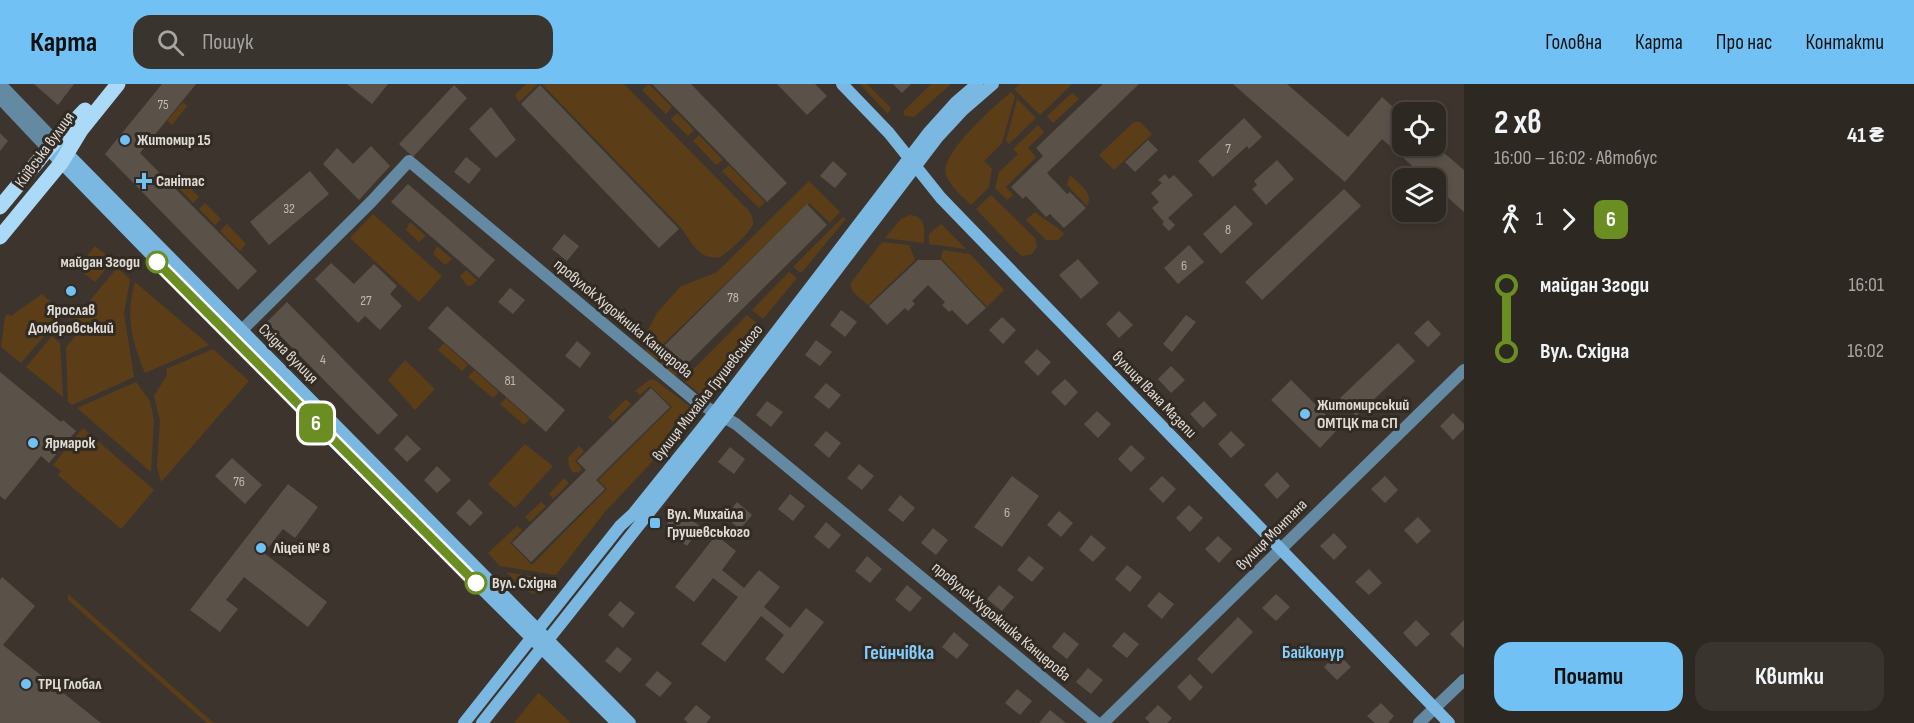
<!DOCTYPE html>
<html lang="uk">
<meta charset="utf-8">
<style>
:root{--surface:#2e2822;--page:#3a342f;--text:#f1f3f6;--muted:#a7a6a5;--line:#494440;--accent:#72c1f5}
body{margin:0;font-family:"Sofia Sans Condensed",sans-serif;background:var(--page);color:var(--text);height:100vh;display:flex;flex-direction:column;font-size:22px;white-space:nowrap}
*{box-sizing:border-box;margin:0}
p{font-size:20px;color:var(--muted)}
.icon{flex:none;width:33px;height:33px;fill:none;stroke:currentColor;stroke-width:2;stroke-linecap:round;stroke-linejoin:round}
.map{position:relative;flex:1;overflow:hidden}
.panel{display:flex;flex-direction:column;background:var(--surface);width:450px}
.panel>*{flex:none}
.badge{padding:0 12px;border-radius:9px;font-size:21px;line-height:39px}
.controls{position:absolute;left:1392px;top:18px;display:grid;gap:12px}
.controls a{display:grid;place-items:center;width:54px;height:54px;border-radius:12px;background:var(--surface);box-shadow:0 3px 9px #0003,0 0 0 2px var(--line);font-size:30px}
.map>.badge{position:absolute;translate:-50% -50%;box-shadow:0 0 0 3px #fff}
.legs{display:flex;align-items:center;gap:9px;height:66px;padding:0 30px;font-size:20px}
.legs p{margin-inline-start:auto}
.overview{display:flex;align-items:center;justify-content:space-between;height:102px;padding:0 30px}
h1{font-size:33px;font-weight:700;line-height:45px}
.cta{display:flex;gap:12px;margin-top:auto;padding:12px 30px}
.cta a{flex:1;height:69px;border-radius:18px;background:var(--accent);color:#111;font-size:24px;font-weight:700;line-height:69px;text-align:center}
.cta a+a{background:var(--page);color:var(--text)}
ul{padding:0 30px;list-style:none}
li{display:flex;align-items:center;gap:21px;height:66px;font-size:22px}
li i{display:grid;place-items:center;width:9px;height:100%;margin:0 8px;background:currentColor}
li i::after{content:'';width:15px;height:15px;margin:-8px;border:4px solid;border-radius:50%;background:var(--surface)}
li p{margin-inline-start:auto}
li:first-child i{background:linear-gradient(#0000 50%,currentColor 0)}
li:last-child i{background:linear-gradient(currentColor 50%,#0000 0)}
header{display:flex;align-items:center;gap:36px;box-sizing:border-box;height:84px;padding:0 30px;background:var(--accent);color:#111}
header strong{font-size:28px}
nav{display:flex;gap:33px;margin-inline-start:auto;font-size:21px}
.search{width:420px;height:54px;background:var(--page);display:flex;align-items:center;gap:15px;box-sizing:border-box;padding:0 21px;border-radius:18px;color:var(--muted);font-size:22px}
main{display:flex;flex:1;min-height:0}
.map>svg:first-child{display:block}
.green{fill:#5b3e18}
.building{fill:#5a5249}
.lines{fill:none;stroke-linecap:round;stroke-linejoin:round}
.minor{stroke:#648aa3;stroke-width:12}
.tertiary{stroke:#648aa3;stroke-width:12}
.secondary{stroke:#7bb8e1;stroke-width:12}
.primary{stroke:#abd9f8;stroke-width:15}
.line-1-casing{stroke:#fff;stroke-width:14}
.line-1{stroke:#6b8e23;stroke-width:9}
.poi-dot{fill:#72c1f5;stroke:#322b23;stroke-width:2}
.stop-1-dot{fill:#fff;stroke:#6b8e23;stroke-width:3}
.labels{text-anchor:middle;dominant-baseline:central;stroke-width:6;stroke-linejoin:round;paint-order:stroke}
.number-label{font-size:14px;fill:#beb9b3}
.poi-label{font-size:16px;font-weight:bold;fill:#e0dbd6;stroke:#322b23;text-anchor:start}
.street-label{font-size:16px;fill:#e0dbd6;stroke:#322b23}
.stop-label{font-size:16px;font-weight:bold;fill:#e0dbd6;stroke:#322b23;text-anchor:end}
.neighbourhood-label{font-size:18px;font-weight:bold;fill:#84cdfd;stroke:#322b23}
.quarter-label{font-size:20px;font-weight:bold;fill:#84cdfd;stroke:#322b23}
</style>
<header>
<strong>Карта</strong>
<div class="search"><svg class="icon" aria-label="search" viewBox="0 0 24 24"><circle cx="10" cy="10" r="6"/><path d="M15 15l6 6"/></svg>Пошук</div>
<nav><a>Головна</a><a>Карта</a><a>Про нас</a><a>Контакти</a></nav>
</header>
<main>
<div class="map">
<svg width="1464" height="639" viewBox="0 0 1464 639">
<rect width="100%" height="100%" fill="#3d352d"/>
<!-- green -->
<path class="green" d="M526 0H538L519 18 515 11Z
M542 0H624L748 126C751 130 754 135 753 140 751 148 727 169 720 173 700 177 692 159 682 145Z
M649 0 672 23 666 30 642 6Z
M860 0H867L891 24 888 30Z
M931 0H951L914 33 905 32 903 28Z
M1020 0H1070L1071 1 1040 31 1014 5Z
M1011 8 1015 12 1002 59 984 77 992 85 989 103 972 120H970C962 112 949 101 946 91 939 70 996 21 1011 8Z
M1072 9 1079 15 1053 39 1047 32Z
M1017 15 1036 34 1009 60 1006 57Z
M183 18 187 22 172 41 167 37Z
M677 29 694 46 688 52 671 35Z
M1134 38H1140L1152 50 1114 86 1099 71Z
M1038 41 1044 48 1028 64 1036 73 1006 103 1013 111 1007 116 995 104 999 88 1018 70 1013 65Z
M699 51 723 76 716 81 693 57Z
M729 81 765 118 759 124 722 87Z
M1070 91C1080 101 1094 109 1087 122L1067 101Z
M180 93 199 113 193 119 174 99Z
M809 97 840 128 830 139 809 119 657 266 678 289 673 294 647 269 645 262V252L657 229 680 203 717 188Z
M991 111 1035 154 1037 163 1032 170 1023 172 1019 170 976 125Z
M205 119 221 135 215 141 199 125Z
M1035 128C1045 137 1055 140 1064 150L1058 156H1046L1026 136Z
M373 130 442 192 419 218 350 154Z
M910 131C927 133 924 145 924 159L885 154 901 135Z
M843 133 846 135 801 189 793 183Z
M410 138 426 152 419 158 406 146Z
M227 140 246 160 240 167 220 147Z
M941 140 966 165 929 160V150Z
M882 158 909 161 915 176 868 221 853 208 850 200Z
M95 162 113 176 95 198 77 184Z
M437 162 452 175 445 181 433 170Z
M943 166 970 170 1004 206 987 223 941 174Z
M117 184 130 195 124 230 134 293 72 321 68 318 66 263 75 253 66 245Z
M466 186 477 196 472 201 467 202 460 192Z
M789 188 797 194 763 235 752 226Z
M135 198 209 261 145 289C132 258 125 231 135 198Z
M42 210 64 229 21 279 1 263 5 233 8 230 11 232Z
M747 231 759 241 702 312 683 296Z
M52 252 60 259 63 313 26 283Z
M444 259 468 281 462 287 438 266Z
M213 265 249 297 161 398 157 383 160 337 154 312 167 291 166 285Z
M405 276 435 305 415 326 388 296Z
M474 286 499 308 493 314 468 293Z
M651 295 655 296 692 324 662 367 604 429 556 491 500 482 488 469 517 442 522 446 510 459 532 481 607 405 598 396 672 323 650 302 640 311 635 307Z
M136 298 150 317 154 337 151 388 77 324Z
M506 314 530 335 524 341 500 320Z
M626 315 631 320 613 338 608 333Z
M83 344 154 406 121 445 58 391 61 387 53 381Z
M525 360 553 382 515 424 488 400Z
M579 362 584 367 575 377 582 385 578 389 576 388 573 389 569 382 568 374Z
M564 394 569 399 553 415 549 410Z
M541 418 546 422 530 438 525 433Z
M506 488 552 496 544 506 533 510 522 504Z
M68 510 200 627 214 639H207L200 633 68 516Z
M538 609 540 610 571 639H514Z"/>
<!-- building -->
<path class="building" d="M34 0H74L58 21Z
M162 0H196L140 69 257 187 238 206 105 70Z
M347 0H388L372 20Z
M652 0H691L787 99 767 118Z
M777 0H815L827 12 807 31Z
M893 0H911L902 9Z
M1103 0H1139L1047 89 1067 110 1070 108 1086 124 1064 144 1050 130 1046 133 1026 112 1023 115 1011 103 1043 72 1036 64Z
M1233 0H1287L1348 53 1382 13 1402 31V62H1436L1464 86V128L1436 103V94H1426L1382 55 1345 98Z
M454 1 467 14 413 73 399 60Z
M540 1 679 145 659 164 521 20Z
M491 23 516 56 496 74 469 45Z
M1244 34 1262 53 1249 65 1247 62 1213 93 1198 77Z
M0 49 8 57 0 67Z
M1148 56 1158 66 1135 88 1125 78Z
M371 62 390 82 359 116 323 80 337 64 353 80Z
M466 73 481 85 469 100 454 88Z
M1277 76 1294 95 1266 121 1252 105 1257 101 1254 97Z
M833 77 847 90 835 104 820 92Z
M310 87 329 110 269 161 250 138Z
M1165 90 1169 95 1174 91 1193 111 1168 134 1175 141 1169 147 1162 140 1164 138 1152 124 1159 118 1151 109 1162 99 1158 96Z
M408 100 495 176 479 194 391 118Z
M1344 105 1361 122 1262 216 1245 198Z
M807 120 827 141 679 288 659 267Z
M1235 121 1253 140 1221 170 1203 150Z
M564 150 579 162 567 177 552 165Z
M1189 161 1204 178 1178 200 1164 184Z
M1078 175 1099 199 1081 215 1059 191Z
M918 176H941L986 224 967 241 952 226 949 228 942 221 945 218 928 201 912 217 915 220 908 227 905 224 887 241 869 222Z
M331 179 354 200 374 180 397 202 390 210 402 222 380 246 365 232 358 239 315 195Z
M510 204 525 216 513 230 498 218Z
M287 218 398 331 378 351 267 238Z
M447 222 565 326 546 348 428 244Z
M841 226 857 238 845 253 830 241Z
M1119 227 1133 241 1119 254 1106 240Z
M1186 231 1196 238 1172 268 1163 260Z
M1002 233 1016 246 1003 260 989 246Z
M1428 236 1441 250 1428 263 1414 249Z
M816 256 832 268 820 282 805 271Z
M577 257 591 269 580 284 565 272Z
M1398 259 1415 277 1356 332 1340 314Z
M1037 265 1051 278 1038 292 1024 278Z
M1171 282 1185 296 1171 309 1158 295Z
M0 288 61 338 63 336 76 347 49 379 41 372 5 416 0 412Z
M1065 295 1078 308 1065 322 1051 308Z
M1291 296 1339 344 1320 364 1271 316Z
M826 299 841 311 829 325 814 313Z
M651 304 670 323 596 396 605 405 531 478 512 459 586 386 577 377Z
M767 317 783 328 771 343 756 331Z
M1204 317 1217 331 1203 344 1190 330Z
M1097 327 1111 340 1098 354 1084 340Z
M1453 329 1464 340V345L1453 356 1440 342Z
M826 347 841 359 829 374 814 361Z
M1231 347 1245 361 1231 374 1218 360Z
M407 351 421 365 407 378 394 365Z
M1131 361 1145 374 1131 388 1118 375Z
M730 363 745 375 734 390 718 378Z
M232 374 262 401 245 420 215 392Z
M859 380 874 392 862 406 847 394Z
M437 382 451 396 437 409 424 396Z
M1277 388 1290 402 1277 415 1264 401Z
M1012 392 1039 412 1002 463 974 443Z
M1162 392 1176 405 1163 419 1149 405Z
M1385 392 1398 406 1385 419 1371 405Z
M288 400 318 423 295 454 283 445 264 469 327 518 308 543 244 493 226 516 238 525 220 548 190 526Z
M790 410 805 422 793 437 778 425Z
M900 411 915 424 903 438 888 426Z
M469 415 483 429 470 442 456 429Z
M737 418 752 431 740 445 725 433Z
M1189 421 1203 434 1190 448 1176 434Z
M678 425 701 443 687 462 664 444Z
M1059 427 1073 439 1061 453 1047 441Z
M1418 433 1431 447 1417 460 1404 446Z
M826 438 841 451 829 465 814 453Z
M933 444 948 456 936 471 921 459Z
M1334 449 1347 463 1334 476 1320 462Z
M716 451 736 467 722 486 744 504 759 486 780 503 764 523 790 544 806 524 824 538 783 590 765 575 784 551 761 532 725 578 701 560 738 513 713 494 694 518 675 503Z
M1091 451 1106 464 1093 478 1079 466Z
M1218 452 1232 465 1219 479 1205 465Z
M867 472 882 485 870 499 855 487Z
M1029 472 1044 484 1032 498 1017 486Z
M1127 481 1142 493 1130 508 1115 495Z
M1369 485 1382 499 1369 511 1355 498Z
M2 493 35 522 3 561 101 639H0V496Z
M907 501 922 514 910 528 895 516Z
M999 501 1014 513 1002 527 987 515Z
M1159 508 1174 520 1162 535 1147 522Z
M1276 510 1290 523 1276 537 1262 524Z
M620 517 635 529 623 544 608 531Z
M1238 533 1253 548 1212 590 1197 575Z
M1416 536 1430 550 1416 563 1403 549Z
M1464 536V564L1450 550Z
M954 548 969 561 957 575 942 563Z
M1064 548 1079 560 1067 575 1052 563Z
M1124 548 1139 560 1127 574 1112 562Z
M617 563 632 575 620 589 605 577Z
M1337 569 1351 583 1337 596 1324 583Z
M1088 584 1103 596 1091 610 1076 598Z
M657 587 672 599 660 613 645 601Z
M1190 590 1203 603 1190 617 1177 603Z
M1017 605 1032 617 1020 631 1005 619Z
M1381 619 1394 632 1388 639H1375L1367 632Z
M696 621 711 633 706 639H688L684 635Z
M1158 621 1172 634 1167 639H1150L1145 634Z
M1050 626 1066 639H1039Z"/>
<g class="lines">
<!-- minor -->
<path class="minor" d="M236 252 371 118 409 77 697 318 736 340 1097 639
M1103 639 1464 286
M1419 639 1464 596"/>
<!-- tertiary -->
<path class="tertiary" d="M0 0 55 57
M0 14 48 65"/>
<!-- secondary -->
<path class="secondary" d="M842 0 889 49 941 114 1449 639
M55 57 630 639
M48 65 325 349 617 639
M464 639 620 442 633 430 715 328 929 48 956 18 977 0
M482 639 724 334 937 54 963 26 993 0"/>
<!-- primary -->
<path class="primary" d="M0 123 48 65 85 26
M0 153 61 79 81 46 118 0"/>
</g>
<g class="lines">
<defs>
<path id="line-1" d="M157 178 476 499"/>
</defs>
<!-- line-1 casing -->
<use href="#line-1" class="line-1-casing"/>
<!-- line-1 -->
<use href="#line-1" class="line-1"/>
</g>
<!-- markers -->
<g class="poi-dot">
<circle cx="125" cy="56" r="6"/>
<path d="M141 88h6v6h6v6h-6v6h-6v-6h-6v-6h6z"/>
<circle cx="71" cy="207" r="6"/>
<circle cx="1305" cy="330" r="6"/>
<circle cx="33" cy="359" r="6"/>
<rect x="649" y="433" width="12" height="12" rx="3"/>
<circle cx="261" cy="464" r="6"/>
<circle cx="26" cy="600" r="6"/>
</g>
<g class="stop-1-dot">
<circle cx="157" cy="178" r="10"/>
<circle cx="476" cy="499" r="10"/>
</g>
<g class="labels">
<!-- number labels -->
<g class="number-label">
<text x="163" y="20">75</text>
<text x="1228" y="64">7</text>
<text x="289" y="124">32</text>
<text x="1228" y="145">8</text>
<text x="1184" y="181">6</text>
<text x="733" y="213">78</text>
<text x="366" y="216">27</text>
<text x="323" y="275">4</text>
<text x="510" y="296">81</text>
<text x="239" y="397">76</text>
<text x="1007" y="428">6</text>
</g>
<!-- poi labels -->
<g class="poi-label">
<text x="137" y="56">Житомир 15</text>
<text x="156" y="97">Санітас</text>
<text x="71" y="226" text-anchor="middle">Ярослав<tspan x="71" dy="18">Домбровський</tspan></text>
<text x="1317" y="321">Житомирський<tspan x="1317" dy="18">ОМТЦК та СП</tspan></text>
<text x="45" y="359">Ярмарок</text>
<text x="667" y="430">Вул. Михайла<tspan x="667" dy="18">Грушевського</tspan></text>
<text x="273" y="464">Ліцей № 8</text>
<text x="38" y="600">ТРЦ Глобал</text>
</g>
<!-- street labels -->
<g class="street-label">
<text transform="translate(45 66) rotate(-54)">Київська вулиця</text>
<text transform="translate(623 235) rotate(40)">провулок Художника Канцерова</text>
<text transform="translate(288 270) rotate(45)">Східна вулиця</text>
<text transform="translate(708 309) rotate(-52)">вулиця Михайла Грушевського</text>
<text transform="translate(1154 311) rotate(46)">вулиця Івана Мазепи</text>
<text transform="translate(1272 451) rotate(-45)">вулиця Монтана</text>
<text transform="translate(1001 538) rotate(40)">провулок Художника Канцерова</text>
</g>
<!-- stop labels -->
<g class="stop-label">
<text x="140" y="178">майдан Згоди</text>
<text x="492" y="499" text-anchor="start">Вул. Східна</text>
</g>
<!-- neighbourhood labels -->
<g class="neighbourhood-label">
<text x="1313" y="568">Байконур</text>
</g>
<!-- quarter labels -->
<g class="quarter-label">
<text x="899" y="569">Гейнчівка</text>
</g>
</g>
</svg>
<div class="controls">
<a><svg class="icon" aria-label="locate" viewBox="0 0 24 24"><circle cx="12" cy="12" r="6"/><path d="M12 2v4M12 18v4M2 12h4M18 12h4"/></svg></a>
<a><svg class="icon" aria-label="layers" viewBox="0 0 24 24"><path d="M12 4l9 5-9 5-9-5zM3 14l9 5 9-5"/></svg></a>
</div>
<b class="badge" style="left:316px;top:339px;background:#6b8e23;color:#fff">6</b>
</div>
<section class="panel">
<div class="overview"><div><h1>2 хв</h1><p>16:00 – 16:02 · Автобус</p></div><b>41 ₴</b></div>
<div class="legs"><svg class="icon" aria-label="walk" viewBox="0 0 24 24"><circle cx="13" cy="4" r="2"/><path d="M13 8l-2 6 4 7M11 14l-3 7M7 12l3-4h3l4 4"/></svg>1<svg class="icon" aria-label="forward" viewBox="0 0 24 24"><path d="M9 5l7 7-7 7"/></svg><b class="badge" style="background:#6b8e23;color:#fff">6</b></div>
<ul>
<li><i style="color:#6b8e23"></i><b>майдан Згоди</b><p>16:01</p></li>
<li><i style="color:#6b8e23"></i><b>Вул. Східна</b><p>16:02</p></li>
</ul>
<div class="cta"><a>Почати</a><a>Квитки</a></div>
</section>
</main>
